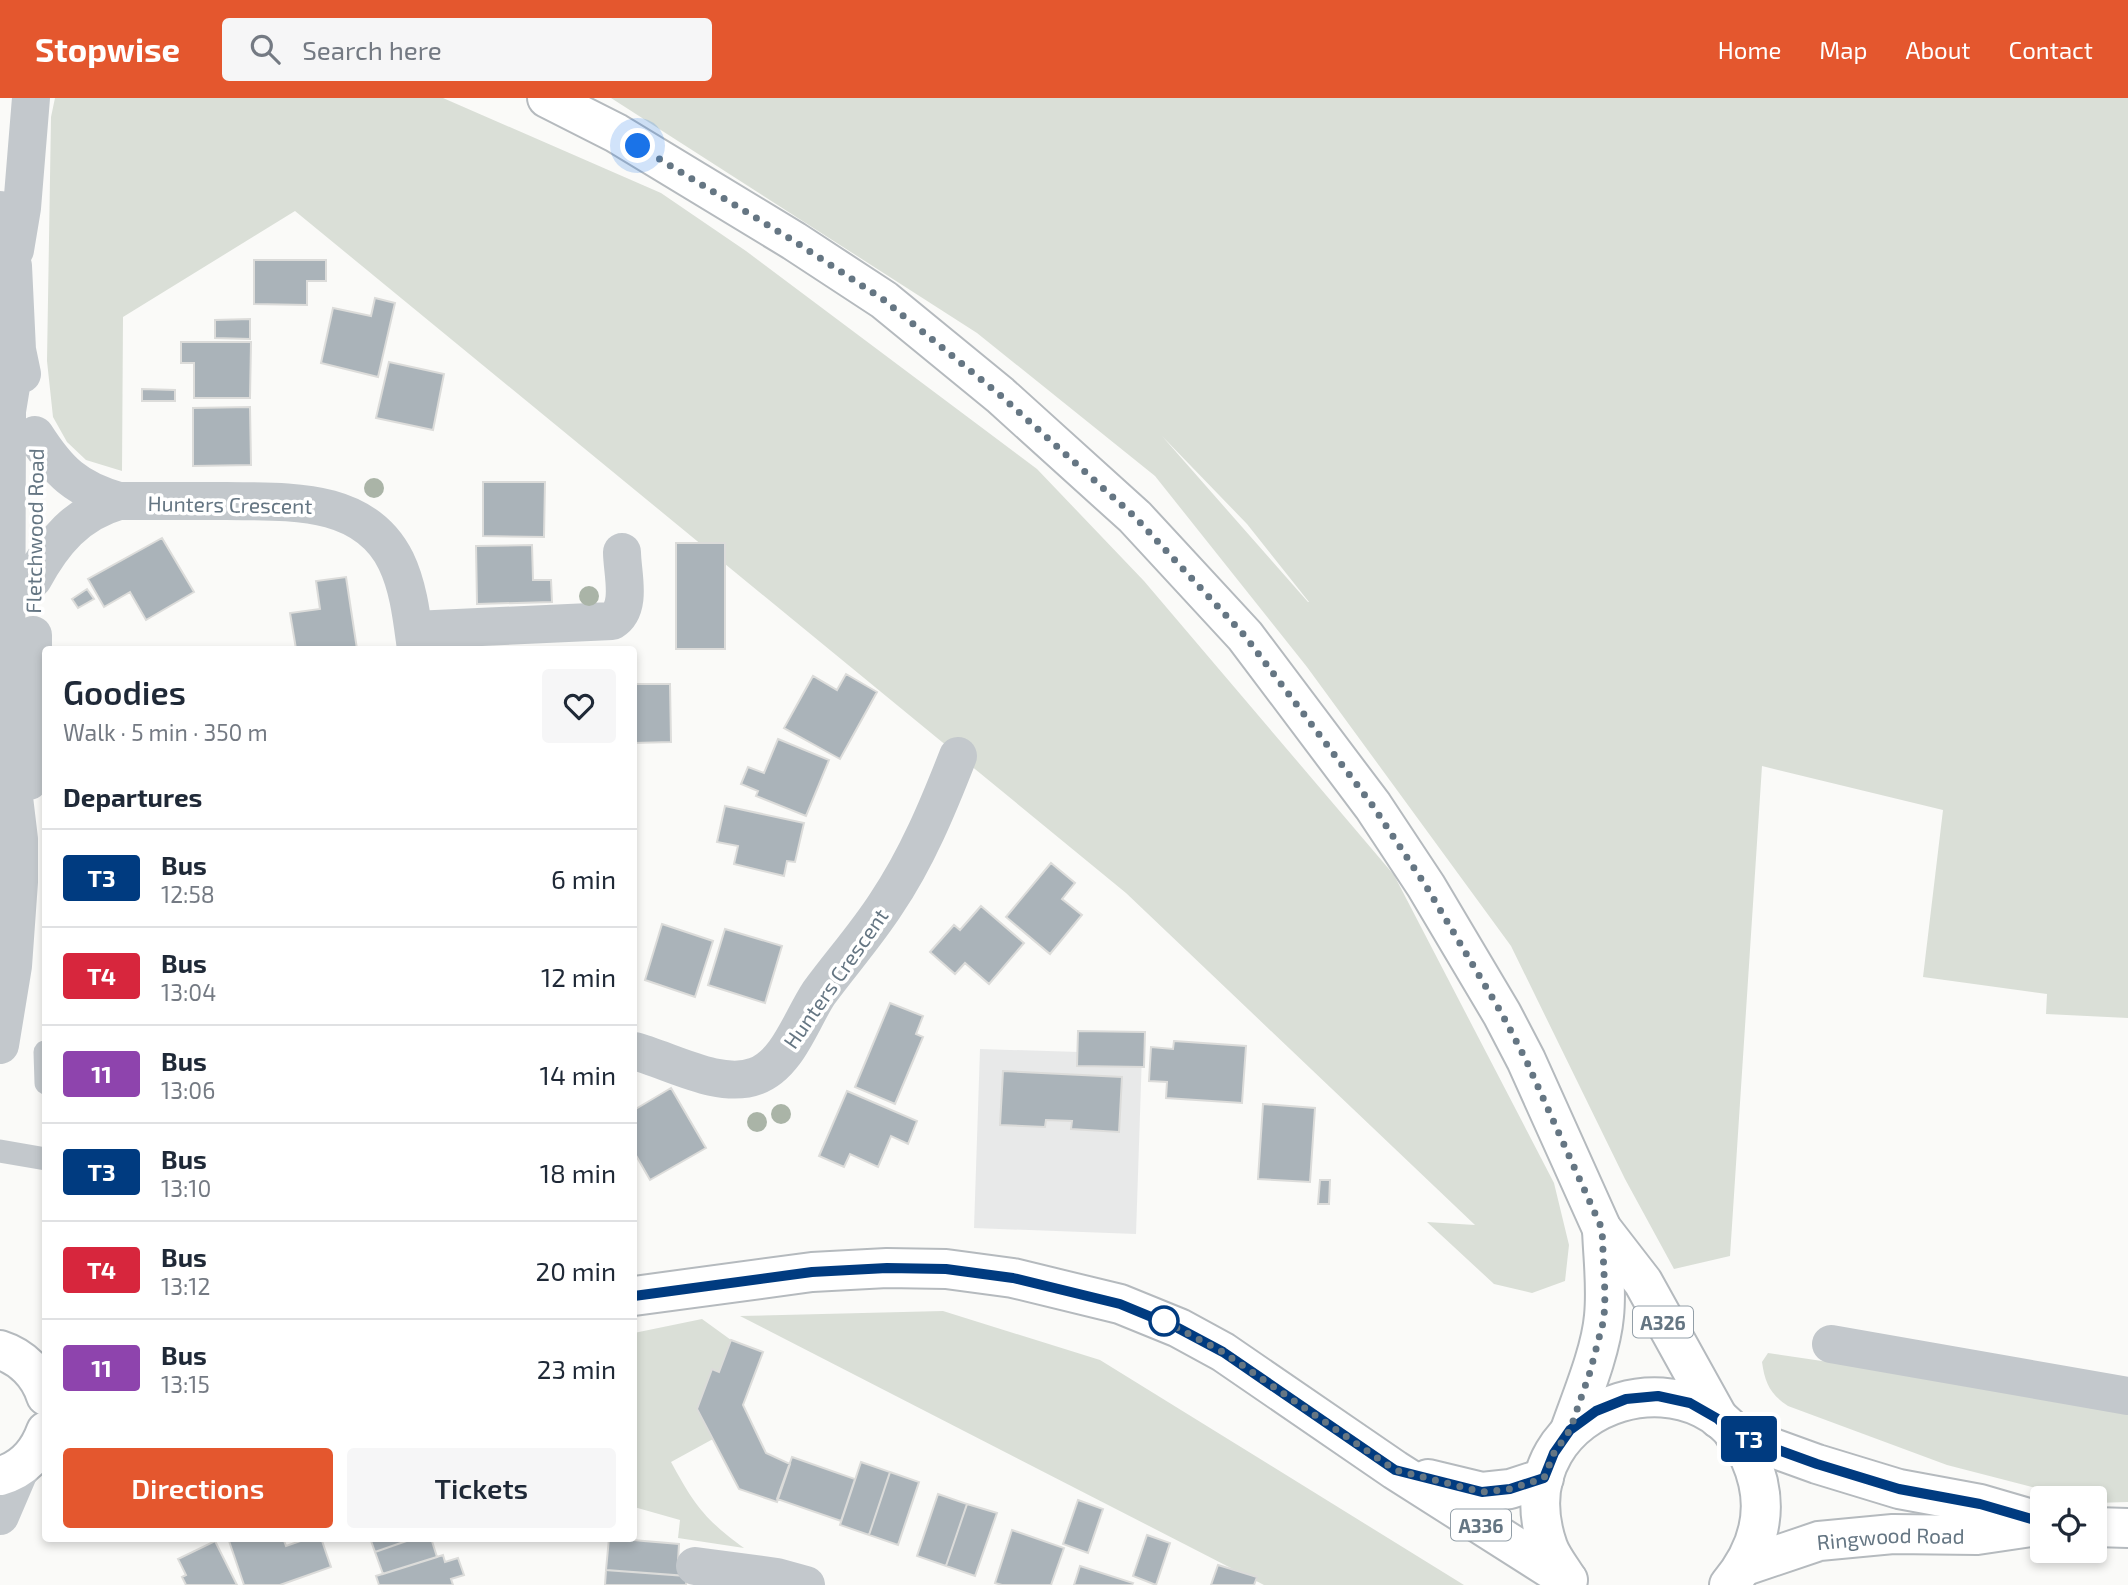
<!DOCTYPE html>
<meta charset="utf-8">
<style>
:root{--surface:#fff;--page:#f6f6f7;--text:#1f2937;--muted:#747a83;--line:#e0e1e3;--accent:#e4572e}
body{margin:0;font-family:"Exo 2",sans-serif;background:var(--page);color:var(--text);height:100vh;display:flex;flex-direction:column;font-size:26px;white-space:nowrap}
*{box-sizing:border-box;margin:0}
p{font-size:23px;color:var(--muted)}
.icon{flex:none;width:38px;height:38px;fill:none;stroke:currentColor;stroke-width:2;stroke-linecap:round;stroke-linejoin:round}
.map{position:relative;flex:1;overflow:hidden}
.details{position:absolute;left:42px;top:548px;width:595px;height:896px;display:flex;flex-direction:column;background:var(--surface);border-radius:7px;box-shadow:0 4px 10px #0003}
.details>*{flex:none}
.badge{padding:0 14px;border-radius:5px;font-size:24px;line-height:46px}
.fabs{position:absolute;left:2030px;top:1388px;display:grid;gap:14px}
.fabs a{display:grid;place-items:center;width:77px;height:77px;border-radius:7px;background:var(--surface);box-shadow:0 4px 10px #0003;font-size:35px}
.you{position:absolute;width:35px;height:35px;margin:-18px;border:5px solid #fff;border-radius:50%;background:#1a73e8;box-shadow:0 0 0 10px #1a73e833}
.map>.badge{position:absolute;translate:-50% -50%;box-shadow:0 0 0 4px #fff}
h2{padding:0 21px;font-size:26px;line-height:63px}
.round{display:grid;place-items:center;flex:none;width:74px;height:74px;border-radius:7px;background:var(--page)}
.headline{display:flex;align-items:center;justify-content:space-between;height:119px;padding:0 21px}
h1{font-size:33px;font-weight:600;line-height:52px}
.action{display:flex;gap:14px;margin-top:auto;padding:14px 21px}
.action a{flex:1;height:80px;border-radius:7px;background:var(--accent);color:#fff;font-size:28px;font-weight:600;line-height:80px;text-align:center}
.action a+a{background:var(--page);color:var(--text)}
ul{padding:0;list-style:none}
li{display:flex;align-items:center;gap:21px;height:98px;padding:0 21px;border-top:2px solid var(--line)}
li div{flex:1}
li b{display:block;font-size:26px}
li em{font-style:normal}
li .badge{min-width:77px;font-weight:700;text-align:center}
header{display:flex;align-items:center;gap:42px;box-sizing:border-box;height:98px;padding:0 35px;background:var(--accent);color:#fff}
header strong{font-size:33px}
nav{display:flex;gap:38px;margin-inline-start:auto;font-size:24px}
.search{width:490px;height:63px;background:var(--page);display:flex;align-items:center;gap:18px;box-sizing:border-box;padding:0 24px;border-radius:7px;color:var(--muted);font-size:26px}
.map>svg:first-child{display:block}
.built{fill:#e8e9e9}
.green{fill:#dadfd7;fill-rule:evenodd}
.building{fill:#aab3b9;stroke:#dcdcda;stroke-width:2}
.lines{fill:none;stroke-linecap:round;stroke-linejoin:round}
.primary-casing{stroke:#b5babe;stroke-width:42}
.lane{stroke:#c3c8cc;stroke-width:23}
.street{stroke:#c3c8cc;stroke-width:38}
.primary{stroke:#fff;stroke-width:38}
.tree{fill:#aab4a7}
.line-casing{stroke:#fff;stroke-width:16}
.line{stroke:#003b80;stroke-width:10}
.walk{stroke:#657683;stroke-width:7;stroke-dasharray:0 12.6}
.stop-dot{fill:#fff;stroke:#003b80;stroke-width:3.5}
.labels{text-anchor:middle;dominant-baseline:central;stroke-width:7;stroke-linejoin:round;paint-order:stroke}
.shield{fill:#fff;stroke:#939fa8;stroke-width:2}
.shield-label{font-size:19px;font-weight:bold;fill:#657683}
.street-label{font-size:21px;fill:#657683;stroke:#fff}
</style>
<header>
<strong>Stopwise</strong>
<div class="search"><svg class="icon" aria-label="search" viewBox="0 0 24 24"><circle cx="10" cy="10" r="6"/><path d="M15 15l6 6"/></svg>Search here</div>
<nav><a>Home</a><a>Map</a><a>About</a><a>Contact</a></nav>
</header>
<div class="map">
<svg width="2128" height="1487" viewBox="0 0 2128 1487">
<rect width="100%" height="100%" fill="#fafaf8"/>
<!-- built -->
<path class="built" d="M980 951 1142 956 1136 1136 974 1130Z"/>
<!-- green -->
<path class="green" d="M55 0H443L661 95 746 153 1037 371 1144 483 1394 777 1554 1085 1569 1147 1565 1183 1532 1195 1494 1186 1427 1124 1475 1127 1126 795 295 113 123 219 122 373 86 362 67 344 53 319 47 263 51 19Z
M611 0H2128V920L2046 916 2047 896 1923 879 1943 712 1762 668 1730 1158 1674 1171 1625 1081 1511 848 1307 569 1155 378 977 235ZM1162 338 1247 426 1309 504H1308Z
M943 1213 1100 1262 1464 1487H1264L740 1218Z
M702 1221 731 1242 719 1274 713 1271V1341L671 1364C694 1406 704 1421 744 1450L678 1440 680 1422 634 1409V1235Z
M1768 1255 2094 1303 2128 1310V1404L2095 1405V1400H2074L1947 1367 1788 1308C1770 1296 1765 1285 1762 1264Z"/>
<!-- building -->
<path class="building" d="M254 162H326V183H307V207L254 206Z
M375 200 395 205 378 279 321 265 333 210 371 218Z
M250 221V241L215 240V222Z
M181 244H251L250 300H194V265H181Z
M389 264 444 276 433 332 376 320Z
M142 291 175 292V303H142Z
M250 309 251 367 193 368V310Z
M483 384H545L544 439 483 438Z
M162 440 194 494 146 522 130 494 104 509 88 481Z
M676 445H725V551H676Z
M532 447 533 482H551L552 504 477 506 476 448Z
M346 479 357 551H296L290 515 320 511 316 483Z
M87 491 94 501 78 510 72 501Z
M106 549H139V551H106Z
M846 576 877 594 840 661 784 630 813 578 837 592Z
M634 586H670L671 644 634 645Z
M778 641 829 662 806 718 756 698 758 693 741 686 748 669 764 675Z
M725 708 804 725 795 764 787 763 784 778 734 766 738 748 717 744Z
M1051 765 1075 785 1062 801 1082 817 1050 856 1006 819Z
M981 808 1024 845 989 886 965 865 955 876 930 854 954 827 960 832Z
M662 826 713 843 695 899 645 882Z
M725 831 782 848 765 905 708 887Z
M890 905 923 918 916 936 923 939 895 1006 855 989Z
M1078 933 1145 934 1144 969 1077 968Z
M1174 943 1246 948 1242 1005 1166 1000 1167 984 1149 983 1151 949 1173 951Z
M1003 973 1122 979 1119 1034 1071 1031 1072 1023 1046 1022 1045 1029 1000 1027Z
M671 990 706 1050 650 1082 634 1054V1012Z
M847 993 917 1023 908 1046 891 1038 878 1069 850 1056 844 1069 819 1058Z
M1263 1006 1315 1010 1310 1084 1258 1081Z
M1320 1082H1330L1329 1106H1318Z
M731 1242 763 1254 743 1307 766 1355 790 1366 777 1404 739 1391 697 1311 712 1271 719 1274Z
M792 1359 855 1381 841 1423 777 1401Z
M861 1364 890 1374 869 1437 840 1427Z
M890 1374 919 1384 898 1447 869 1437Z
M938 1396 967 1406 946 1468 917 1458Z
M1078 1402 1103 1411 1088 1455 1063 1446Z
M967 1406 997 1415 975 1478 946 1468Z
M1012 1432 1064 1450 1051 1487H1002L995 1485Z
M1147 1437 1170 1445 1156 1487 1133 1478Z
M228 1440H283L286 1448 309 1440H321L331 1469 280 1487H244Z
M370 1440H415L375 1454Z
M415 1440H431L437 1459 383 1476 375 1454Z
M609 1440 679 1446 678 1463 687 1478 606 1472Z
M215 1443 237 1487H186L182 1479 186 1477 178 1461Z
M443 1457 445 1464 458 1460 464 1477 451 1481 453 1487H379L376 1478Z
M1218 1467 1257 1479 1254 1487H1211Z
M1080 1468 1133 1485 1132 1487H1074Z
M606 1472 687 1478 686 1487H605Z"/>
<g class="lines">
<defs>
<g id="primary">
<path d="M547 0 616 35 794 143 884 202 1000 297 1135 419 1245 538 1373 708 1426 788 1502 916 1526 962 1602 1131 1643 1184 1719 1321"/>
<path d="M634 1198 812 1174 887 1170 946 1171 1013 1180 1120 1206 1179 1230 1223 1254 1395 1372 1568 1482"/>
<path d="M0 1252C22 1259 39 1276 46 1298"/>
<path d="M1570 1332C1582 1298 1601 1253 1604 1218 1607 1189 1603 1160 1602 1131"/>
<path d="M1734 1336 1817 1366 1899 1391 1980 1406 2042 1424"/>
<path d="M0 1378C23 1372 38 1355 46 1333"/>
<path d="M1428 1381 1482 1394 1510 1391 1544 1380"/>
<path d="M2095 1429 2128 1430"/>
<path id="s1" d="M1745 1468 1819 1443 1893 1436 1977 1437 2038 1428"/>
<path d="M1567 1481C1561 1471 1552 1460 1548 1449 1496 1299 1722 1235 1758 1384 1767 1423 1754 1457 1729 1487"/>
</g>
</defs>
<!-- primary casing -->
<use href="#primary" class="primary-casing"/>
<!-- lane -->
<path class="lane" d="M45 954 46 985
M0 1053 46 1061"/>
<!-- street -->
<path class="street" d="M0 112 13 168 17 252 22 276
M15 152 22 110 31 0
M35 337C58 373 76 391 119 403 155 403 190 403 226 403 287 404 364 398 396 463 409 490 412 522 416 551
M33 481C53 444 77 415 119 403
M414 532 612 523C633 510 622 475 622 454
M29 683 33 650V537
M0 947 13 868 19 784V741L6 633 7 313 17 252
M634 953C669 962 720 992 756 978 788 966 801 922 819 895 841 865 866 837 886 806 917 760 938 709 958 658
M1831 1246 2128 1298
M0 1418 21 1369
M695 1468 777 1479 806 1487"/>
<!-- primary -->
<use href="#primary" class="primary"/>
</g>
<!-- trees -->
<g class="tree">
<circle cx="374" cy="390" r="10"/>
<circle cx="589" cy="498" r="10"/>
<circle cx="781" cy="1016" r="10"/>
<circle cx="757" cy="1024" r="10"/>
</g>
<g class="lines">
<defs>
<path id="line" d="M634 1198 812 1174 887 1170 946 1171 1013 1180 1120 1206 1178 1230 1223 1254 1395 1372 1482 1394 1510 1391 1544 1380 1554 1355 1570 1332 1596 1313 1626 1301 1658 1298 1690 1305 1718 1321 1734 1336 1817 1366 1899 1391 1980 1406 2042 1424"/>
</defs>
<!-- line casing -->
<use href="#line" class="line-casing"/>
<!-- line -->
<use href="#line" class="line"/>
<!-- walk -->
<path class="walk" d="M638 48 794 143 884 202 1000 297 1135 419 1245 538 1373 708 1426 788 1502 916 1526 962 1602 1131 1605 1197 1604 1221 1590 1274 1570 1332 1554 1355 1544 1380 1510 1391 1482 1394 1395 1372 1223 1254 1164 1223"/>
</g>
<!-- markers -->
<circle class="stop-dot" cx="1164" cy="1223" r="14"/>
<g class="labels">
<!-- shield labels -->
<g class="shield">
<rect x="1633" y="1208.5" width="60" height="31" rx="5"/>
<rect x="1451" y="1411.5" width="60" height="31" rx="5"/>
</g>
<g class="shield-label">
<text x="1663" y="1224">A326</text>
<text x="1481" y="1427">A336</text>
</g>
<!-- street labels -->
<g class="street-label">
<text transform="translate(230 406) rotate(1)">Hunters Crescent</text>
<text transform="translate(34 433) rotate(-89)">Fletchwood Road</text>
<text transform="translate(835 880) rotate(-55)">Hunters Crescent</text>
<text stroke="none"><textPath href="#s1" startOffset="150">Ringwood Road</textPath></text>
</g>
</g>
</svg>
<div class="fabs">
<a><svg class="icon" aria-label="locate" viewBox="0 0 24 24"><circle cx="12" cy="12" r="6"/><path d="M12 2v4M12 18v4M2 12h4M18 12h4"/></svg></a>
</div>
<div class="you" style="left:638px;top:48px"></div>
<b class="badge" style="left:1749px;top:1341px;background:#003b80;color:#fff">T3</b>
<section class="details">
<div class="headline"><div><h1>Goodies</h1><p>Walk · 5 min · 350 m</p></div><a class="round"><svg class="icon" aria-label="heart" viewBox="0 0 24 24"><path d="M12 20l-8-8c-3-5 5-10 8-4 3-6 11-1 8 4z"/></svg></a></div>
<h2>Departures</h2>
<ul>
<li><span class="badge" style="background:#003b80;color:#fff">T3</span><div><b>Bus</b><p>12:58</p></div><em>6 min</em></li>
<li><span class="badge" style="background:#d7263d;color:#fff">T4</span><div><b>Bus</b><p>13:04</p></div><em>12 min</em></li>
<li><span class="badge" style="background:#8e44ad;color:#fff">11</span><div><b>Bus</b><p>13:06</p></div><em>14 min</em></li>
<li><span class="badge" style="background:#003b80;color:#fff">T3</span><div><b>Bus</b><p>13:10</p></div><em>18 min</em></li>
<li><span class="badge" style="background:#d7263d;color:#fff">T4</span><div><b>Bus</b><p>13:12</p></div><em>20 min</em></li>
<li><span class="badge" style="background:#8e44ad;color:#fff">11</span><div><b>Bus</b><p>13:15</p></div><em>23 min</em></li>
</ul>
<div class="action"><a>Directions</a><a>Tickets</a></div>
</section>
</div>
